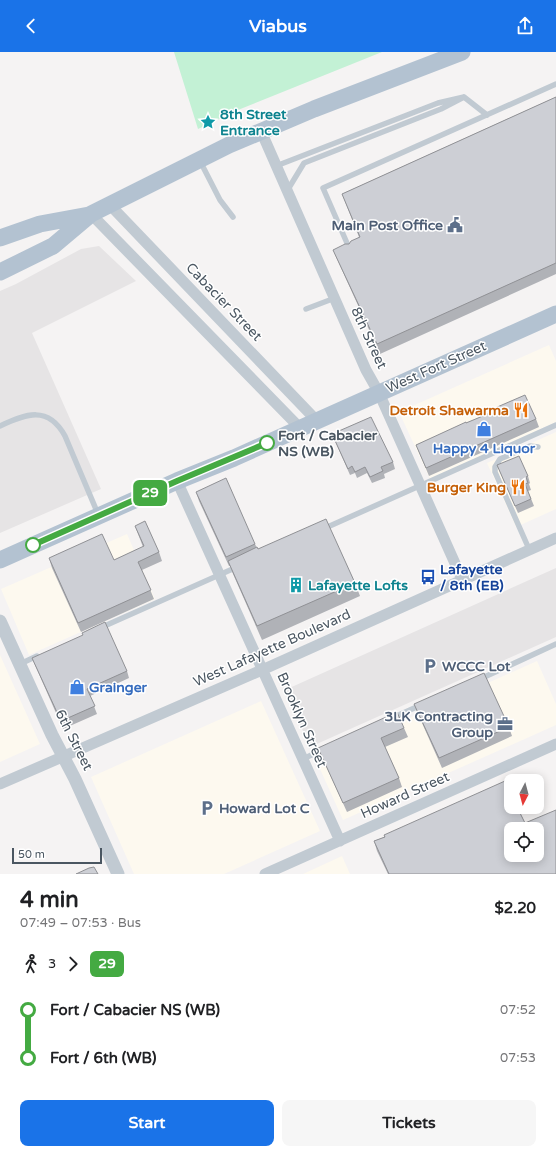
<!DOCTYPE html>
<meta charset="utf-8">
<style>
:root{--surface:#fff;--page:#f6f6f6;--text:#202124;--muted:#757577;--accent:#1a73e8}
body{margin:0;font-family:"Varela Round",sans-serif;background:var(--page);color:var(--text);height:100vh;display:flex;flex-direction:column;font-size:15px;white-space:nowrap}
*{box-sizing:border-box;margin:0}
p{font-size:13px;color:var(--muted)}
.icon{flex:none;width:22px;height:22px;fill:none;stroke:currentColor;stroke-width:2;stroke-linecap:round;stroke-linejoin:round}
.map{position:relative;height:822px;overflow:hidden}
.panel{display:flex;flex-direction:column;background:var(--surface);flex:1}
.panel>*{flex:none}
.badge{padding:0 8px;border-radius:6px;font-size:14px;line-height:26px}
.needle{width:26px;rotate:186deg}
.controls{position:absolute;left:504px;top:722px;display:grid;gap:8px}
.controls a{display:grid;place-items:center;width:40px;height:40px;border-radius:8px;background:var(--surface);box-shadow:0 2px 10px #0003;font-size:20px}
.scale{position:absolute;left:12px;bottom:10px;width:90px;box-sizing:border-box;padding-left:4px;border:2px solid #4a5661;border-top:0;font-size:11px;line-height:14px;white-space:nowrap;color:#4a5661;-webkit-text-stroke:3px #fff;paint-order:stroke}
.map>.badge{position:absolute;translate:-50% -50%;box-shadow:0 0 0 2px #fff}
.legs{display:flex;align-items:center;gap:6px;height:44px;padding:0 20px;font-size:13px}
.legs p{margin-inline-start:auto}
.head{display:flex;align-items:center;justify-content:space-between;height:68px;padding:0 20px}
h1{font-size:22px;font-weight:700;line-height:30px}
.cta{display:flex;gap:8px;margin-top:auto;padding:8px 20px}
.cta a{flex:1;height:46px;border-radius:8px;background:var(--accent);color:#fff;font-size:16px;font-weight:700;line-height:46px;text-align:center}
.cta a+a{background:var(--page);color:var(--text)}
ul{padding:0 20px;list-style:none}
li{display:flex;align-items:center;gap:14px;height:48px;font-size:15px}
li i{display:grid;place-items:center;width:6px;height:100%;margin:0 5px;background:currentColor}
li i::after{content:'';width:10px;height:10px;margin:-5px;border:3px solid;border-radius:50%;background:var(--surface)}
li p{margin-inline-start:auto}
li:first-child i{background:linear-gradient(#0000 50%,currentColor 0)}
li:last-child i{background:linear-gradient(currentColor 50%,#0000 0)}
header{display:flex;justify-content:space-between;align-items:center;height:52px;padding:0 20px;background:var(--accent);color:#fff;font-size:18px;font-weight:700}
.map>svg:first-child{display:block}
.commercial{fill:#fdf9ef}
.education{fill:#e6e4e5}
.green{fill:#c3f1d5}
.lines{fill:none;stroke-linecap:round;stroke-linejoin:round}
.service{stroke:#c1cad2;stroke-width:5.5}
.minor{stroke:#c1cad2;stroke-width:11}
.tertiary{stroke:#c1cad2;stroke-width:13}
.primary{stroke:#b3c2d1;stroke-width:17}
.wall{fill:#b0b2b7}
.building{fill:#cdcfd5;stroke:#909195;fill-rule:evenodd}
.line-1-casing{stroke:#fff;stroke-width:9}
.line-1{stroke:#44aa42;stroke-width:6}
.stop-1-dot{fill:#fff;stroke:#44aa42;stroke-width:2}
.labels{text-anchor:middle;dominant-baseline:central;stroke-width:3;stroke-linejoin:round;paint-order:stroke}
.culture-label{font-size:14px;font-weight:bold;fill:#0d838f;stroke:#fff;text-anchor:start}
.service-label{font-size:14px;font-weight:bold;fill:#4e5e75;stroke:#fff;text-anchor:end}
.street-label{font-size:14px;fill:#4a5661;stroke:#fff}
.food-label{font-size:14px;font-weight:bold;fill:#c56008;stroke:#fff;text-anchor:end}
.stop-label{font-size:14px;font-weight:bold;fill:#4a5661;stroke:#fff;text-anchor:start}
.shop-label{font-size:14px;font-weight:bold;fill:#366cbe;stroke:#fff}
.transit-label{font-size:14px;font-weight:bold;fill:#164399;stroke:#fff;text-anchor:start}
</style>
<header><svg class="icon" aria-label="back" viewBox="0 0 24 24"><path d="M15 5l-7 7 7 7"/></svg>Viabus<svg class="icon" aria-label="share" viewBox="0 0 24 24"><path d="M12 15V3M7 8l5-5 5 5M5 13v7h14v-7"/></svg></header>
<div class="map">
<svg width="556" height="822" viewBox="0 0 556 822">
<rect width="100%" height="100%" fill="#f5f3f3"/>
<!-- commercial -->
<path class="commercial" d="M549 293 556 309V370L430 427 399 360Z
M556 380V457L516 475 487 411Z
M127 482 155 547 29 603 1 537Z
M0 603 40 692 0 710Z
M537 609 556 652V673L343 768 316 708Z
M261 649 320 779 224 822H134L91 725Z
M342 804 350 822H303Z"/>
<!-- education -->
<path class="education" d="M99 194 136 229 32 281 101 437 0 481V239L16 232 81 197Z
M556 516V585L310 695 285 638Z"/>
<!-- green -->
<path class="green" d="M174 0H382L238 58 198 77Z"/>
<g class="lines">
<!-- service -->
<path class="service" d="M464 45 487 63
M200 109 220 148 233 165
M276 114 438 51 464 45 441 57 304 111 287 139
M350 198 323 136 556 32
M306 257 335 246
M0 374C26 362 48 353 65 384L98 462
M323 477 556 373
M529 497 495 420V415L500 407 530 394 538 395
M100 576 237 515
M20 612 37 604
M480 627 556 592
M392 666 421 653
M303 707 326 696"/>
<!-- minor -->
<path class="minor" d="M261 79 366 318 379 341 462 527
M110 153 317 369
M91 162 300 376
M177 429 340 789
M0 732 262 618 556 486
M265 822 556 692"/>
<!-- tertiary -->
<path class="tertiary" d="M0 569 52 683 75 727 118 822"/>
<!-- primary -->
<path class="primary" d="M0 186 40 172 89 163
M0 220 53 194 91 162 229 93 314 57 462 0
M0 508 177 429 234 406 556 262"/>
</g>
<!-- wall -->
<path class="wall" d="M556 45V222L380 302 337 207 333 198 349 192 359 185 342 142Z
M536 367 539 375 429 424 416 393 466 371Z
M332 382 393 410 395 417 384 422 385 426 372 431 367 421 357 426 355 421 350 423Z
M497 413 528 424 530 431 529 432 531 438 528 439 534 454 518 461Z
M196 440 255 492 257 496 258 497 355 531 360 544 262 588 233 522 230 514H229L199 449Z
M135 474 159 500 162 509 142 518 154 547 81 580 52 516 49 506 114 508 143 495Z
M32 606 127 619 129 626 90 644 97 662 63 677 35 613Z
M414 652 509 675 512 684 442 716 418 662Z
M404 676 408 685 385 695 399 726 402 735 347 760 322 705 318 696Z
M525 771 556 822H388L377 799 374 789 384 785V783Z"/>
<!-- building -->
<path class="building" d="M556 45V211L377 292 333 198 345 192H349L351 189 360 185 342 142Z
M525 343 536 367 426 416 416 393 466 370V371L490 361 488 359Z
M371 365 393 410 381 415 383 419 370 425 365 415 355 420 352 414 348 417 332 382Z
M519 404 528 424 526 425 528 431 525 432 531 447 515 454 497 413Z
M226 426 255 492 226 505 196 440Z
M326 467 355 531 257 574 228 509 257 495 258 497Z
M145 469 159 500 138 510 151 538 78 571 49 506 102 482 114 508 144 494 135 474Z
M105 570 127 619 87 637 95 654 61 669 32 606 83 583 82 581Z
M484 621 509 675 439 706 414 652Z
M397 660 404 676 381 686 399 726 343 751 318 696Z
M505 729 511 742V755H517L525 771 556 758V822H389L374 789 385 785 384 783ZM511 777H537V803H511Z
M94 815 98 822H76L89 816Z"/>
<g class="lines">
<defs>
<path id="line-1" d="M33 493 177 429 267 391"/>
</defs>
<!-- line-1 casing -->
<use href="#line-1" class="line-1-casing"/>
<!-- line-1 -->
<use href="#line-1" class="line-1"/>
</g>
<!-- icons -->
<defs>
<symbol id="sight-bare" viewBox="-9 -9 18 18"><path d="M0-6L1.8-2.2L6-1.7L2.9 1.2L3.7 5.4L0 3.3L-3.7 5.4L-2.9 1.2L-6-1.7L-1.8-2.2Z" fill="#0f9aa8" stroke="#fff" stroke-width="2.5" paint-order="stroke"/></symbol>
<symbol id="civic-bare" viewBox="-9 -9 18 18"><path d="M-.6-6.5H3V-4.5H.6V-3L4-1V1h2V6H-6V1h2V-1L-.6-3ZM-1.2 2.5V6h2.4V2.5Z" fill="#5c6f8a" stroke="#fff" stroke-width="2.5" paint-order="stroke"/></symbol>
<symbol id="restaurant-bare" viewBox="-9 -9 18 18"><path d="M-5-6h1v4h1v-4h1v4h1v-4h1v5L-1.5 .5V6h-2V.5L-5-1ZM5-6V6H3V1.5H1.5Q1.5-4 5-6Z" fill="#e8710a" stroke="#fff" stroke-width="2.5" paint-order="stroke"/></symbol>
<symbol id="shop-bare" viewBox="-9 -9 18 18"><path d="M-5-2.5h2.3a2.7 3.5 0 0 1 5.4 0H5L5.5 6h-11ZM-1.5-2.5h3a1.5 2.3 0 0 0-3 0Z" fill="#3f7fe0" stroke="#fff" stroke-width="2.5" paint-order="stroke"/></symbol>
<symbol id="bus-bare" viewBox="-9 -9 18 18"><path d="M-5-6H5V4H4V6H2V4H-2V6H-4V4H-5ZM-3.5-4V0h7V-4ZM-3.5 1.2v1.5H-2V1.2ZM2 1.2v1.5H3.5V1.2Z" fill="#1a4fb4" stroke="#fff" stroke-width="2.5" paint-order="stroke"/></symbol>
<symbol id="building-bare" viewBox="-9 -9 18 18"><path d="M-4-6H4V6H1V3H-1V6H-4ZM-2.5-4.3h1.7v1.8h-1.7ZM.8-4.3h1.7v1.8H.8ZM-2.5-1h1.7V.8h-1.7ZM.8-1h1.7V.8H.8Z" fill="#0f9aa8" stroke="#fff" stroke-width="2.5" paint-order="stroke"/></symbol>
<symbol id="parking-bare" viewBox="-9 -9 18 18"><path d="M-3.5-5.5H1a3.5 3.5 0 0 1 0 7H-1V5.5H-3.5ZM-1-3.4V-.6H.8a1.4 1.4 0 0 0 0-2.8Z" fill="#5c6f8a" stroke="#fff" stroke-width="2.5" paint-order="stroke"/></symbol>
<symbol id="office-bare" viewBox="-9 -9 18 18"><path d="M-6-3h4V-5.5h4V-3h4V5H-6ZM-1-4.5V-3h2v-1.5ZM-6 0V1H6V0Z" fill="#5c6f8a" stroke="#fff" stroke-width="2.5" paint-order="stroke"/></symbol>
</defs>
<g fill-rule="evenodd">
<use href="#sight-bare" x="197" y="59" width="22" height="22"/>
<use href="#civic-bare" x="444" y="162" width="22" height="22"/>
<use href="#restaurant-bare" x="510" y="347" width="22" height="22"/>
<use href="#shop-bare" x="473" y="366" width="22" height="22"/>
<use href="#restaurant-bare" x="507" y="424" width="22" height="22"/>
<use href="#bus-bare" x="417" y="514" width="22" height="22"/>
<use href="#building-bare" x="285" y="522" width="22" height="22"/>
<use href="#parking-bare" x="419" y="603" width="22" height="22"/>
<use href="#shop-bare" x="66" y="624" width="22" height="22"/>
<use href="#office-bare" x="494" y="661" width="22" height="22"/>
<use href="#parking-bare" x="196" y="745" width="22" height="22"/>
</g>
<!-- markers -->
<g class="stop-1-dot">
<circle cx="267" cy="391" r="7"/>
<circle cx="33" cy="493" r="7"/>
</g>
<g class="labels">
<!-- culture labels -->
<g class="culture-label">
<text x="220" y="62">8th Street<tspan x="220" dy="16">Entrance</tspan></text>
<text x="308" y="533">Lafayette Lofts</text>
</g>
<!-- service labels -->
<g class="service-label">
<text x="443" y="173">Main Post Office</text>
<text x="442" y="614" text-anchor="start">WCCC Lot</text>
<text x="493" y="664">3LK Contracting<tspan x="493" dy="16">Group</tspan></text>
<text x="219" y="756" text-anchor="start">Howard Lot C</text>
</g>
<!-- street labels -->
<g class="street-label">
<text transform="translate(224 250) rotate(46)">Cabacier Street</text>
<text transform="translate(369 286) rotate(65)">8th Street</text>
<text transform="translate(436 315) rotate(-24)">West Fort Street</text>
<text transform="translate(272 596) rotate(-24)">West Lafayette Boulevard</text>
<text transform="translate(302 668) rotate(66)">Brooklyn Street</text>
<text transform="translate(74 688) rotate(63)">6th Street</text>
<text transform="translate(405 743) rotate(-24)">Howard Street</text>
</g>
<!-- food labels -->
<g class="food-label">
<text x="509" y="358">Detroit Shawarma</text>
<text x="506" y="435">Burger King</text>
</g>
<!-- stop labels -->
<g class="stop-label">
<text x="278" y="383">Fort / Cabacier<tspan x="278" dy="16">NS (WB)</tspan></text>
</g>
<!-- shop labels -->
<g class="shop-label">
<text x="484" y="396">Happy 4 Liquor</text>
<text x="89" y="635" text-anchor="start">Grainger</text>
</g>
<!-- transit labels -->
<g class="transit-label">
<text x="440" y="517">Lafayette<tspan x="440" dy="16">/ 8th (EB)</tspan></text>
</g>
</g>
</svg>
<div class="controls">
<a><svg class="needle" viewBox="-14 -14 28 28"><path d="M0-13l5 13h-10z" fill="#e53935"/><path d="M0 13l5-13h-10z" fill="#757577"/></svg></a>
<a><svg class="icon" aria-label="locate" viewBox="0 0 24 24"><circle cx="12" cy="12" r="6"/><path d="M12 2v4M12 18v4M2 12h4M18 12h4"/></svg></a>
</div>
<div class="scale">50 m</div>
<b class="badge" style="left:150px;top:441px;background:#44aa42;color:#fff">29</b>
</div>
<section class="panel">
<div class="head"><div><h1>4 min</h1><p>07:49 – 07:53 · Bus</p></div><b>$2.20</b></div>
<div class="legs"><svg class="icon" aria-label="walk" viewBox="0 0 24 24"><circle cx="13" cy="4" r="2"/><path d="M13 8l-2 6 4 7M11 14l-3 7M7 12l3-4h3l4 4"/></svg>3<svg class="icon" aria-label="forward" viewBox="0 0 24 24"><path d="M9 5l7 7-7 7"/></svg><b class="badge" style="background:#44aa42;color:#fff">29</b></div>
<ul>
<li><i style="color:#44aa42"></i><b>Fort / Cabacier NS (WB)</b><p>07:52</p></li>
<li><i style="color:#44aa42"></i><b>Fort / 6th (WB)</b><p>07:53</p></li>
</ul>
<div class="cta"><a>Start</a><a>Tickets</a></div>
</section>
